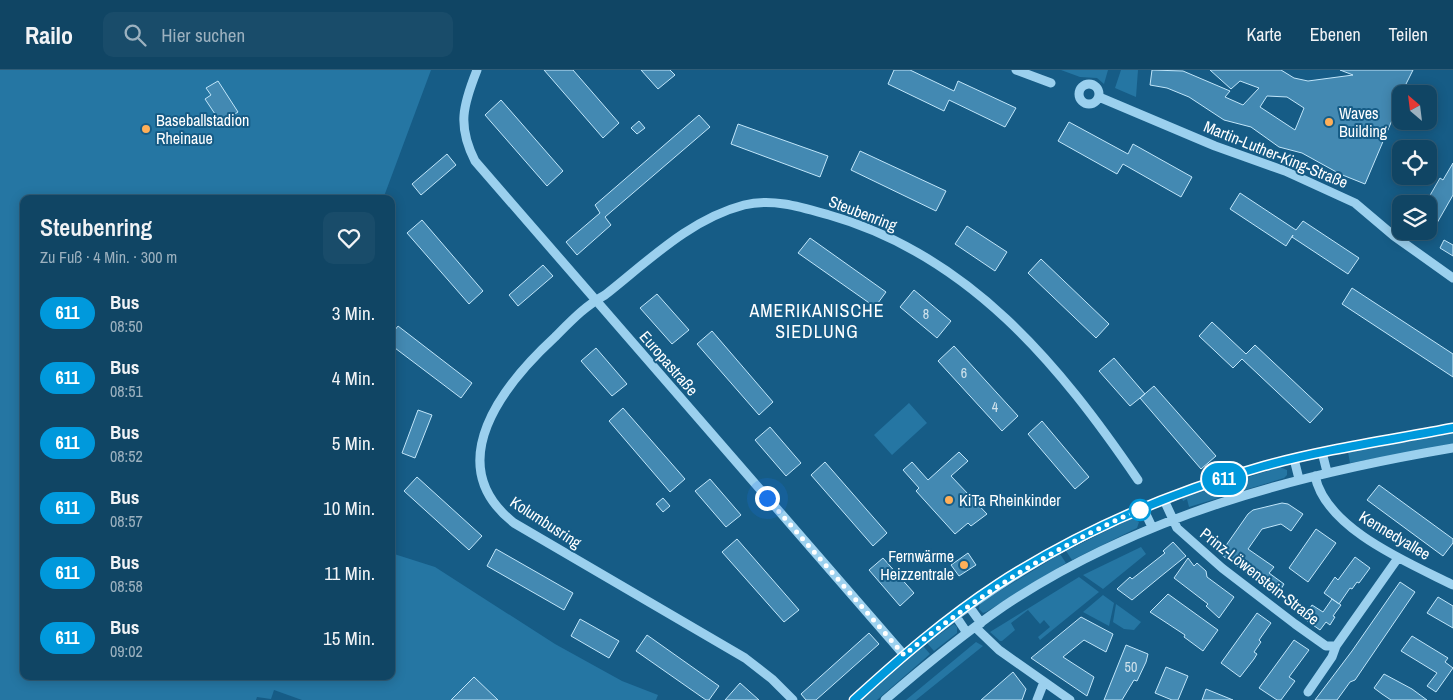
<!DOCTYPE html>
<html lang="de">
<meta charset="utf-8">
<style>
:root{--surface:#104564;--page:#194c6a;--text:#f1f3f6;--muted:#9cb1bf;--line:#305d78}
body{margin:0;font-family:"Archivo Narrow",sans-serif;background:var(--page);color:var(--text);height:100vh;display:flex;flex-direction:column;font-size:19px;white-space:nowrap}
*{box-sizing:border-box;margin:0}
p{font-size:16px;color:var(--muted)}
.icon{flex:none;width:28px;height:28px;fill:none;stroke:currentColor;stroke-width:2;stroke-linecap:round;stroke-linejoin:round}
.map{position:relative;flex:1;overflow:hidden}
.panel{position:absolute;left:20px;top:125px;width:375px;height:485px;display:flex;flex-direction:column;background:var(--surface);border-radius:10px;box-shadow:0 2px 12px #0003,0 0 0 1px var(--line)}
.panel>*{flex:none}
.badge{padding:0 10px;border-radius:16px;font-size:18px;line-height:32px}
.needle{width:32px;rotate:332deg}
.controls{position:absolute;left:1392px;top:15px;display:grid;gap:10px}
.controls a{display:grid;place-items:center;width:45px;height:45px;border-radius:10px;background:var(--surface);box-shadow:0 2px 12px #0003,0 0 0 1px var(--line);font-size:25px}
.you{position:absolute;width:25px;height:25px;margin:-12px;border:4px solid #fff;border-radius:50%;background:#1a73e8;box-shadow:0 0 0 8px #1a73e833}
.map>.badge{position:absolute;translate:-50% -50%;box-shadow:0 0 0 2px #fff}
.round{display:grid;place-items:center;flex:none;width:52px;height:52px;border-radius:10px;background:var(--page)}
.overview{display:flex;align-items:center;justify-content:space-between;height:85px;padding:0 20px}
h1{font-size:24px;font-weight:600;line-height:38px}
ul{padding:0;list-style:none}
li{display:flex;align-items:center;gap:15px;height:65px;padding:0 20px}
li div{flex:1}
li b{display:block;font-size:19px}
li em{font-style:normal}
li .badge{min-width:55px;font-weight:700;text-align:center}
header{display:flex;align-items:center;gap:30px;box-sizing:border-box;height:70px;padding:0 25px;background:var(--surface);border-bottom:1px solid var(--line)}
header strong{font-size:24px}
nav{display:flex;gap:28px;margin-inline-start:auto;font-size:18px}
.search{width:350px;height:45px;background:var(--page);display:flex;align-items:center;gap:12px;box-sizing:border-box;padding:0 18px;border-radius:10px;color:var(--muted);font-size:19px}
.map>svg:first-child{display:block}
.green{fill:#2576a3}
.building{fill:#4389b2;stroke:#c1e6fa;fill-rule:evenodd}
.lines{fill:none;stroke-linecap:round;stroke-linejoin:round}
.minor{stroke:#9bd0ee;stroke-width:9}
.line-casing{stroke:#fff;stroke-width:11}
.line{stroke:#0099dc;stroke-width:8}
.walk{stroke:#fff;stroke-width:5;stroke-dasharray:0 9}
.poi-dot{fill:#ffaf58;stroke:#165c86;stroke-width:2}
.stop-dot{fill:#fff;stroke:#0099dc;stroke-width:2.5}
.labels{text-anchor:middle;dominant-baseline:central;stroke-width:4;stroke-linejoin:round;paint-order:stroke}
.number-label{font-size:14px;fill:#d0e2ec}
.poi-label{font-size:16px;fill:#fff;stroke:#165c86;text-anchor:start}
.street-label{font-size:16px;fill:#fff;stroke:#165c86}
.neighbourhood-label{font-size:18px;letter-spacing:1px;fill:#fff;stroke:#165c86}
</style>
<header>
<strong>Railo</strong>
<div class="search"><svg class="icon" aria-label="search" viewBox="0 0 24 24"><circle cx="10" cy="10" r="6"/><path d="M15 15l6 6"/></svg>Hier suchen</div>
<nav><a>Karte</a><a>Ebenen</a><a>Teilen</a></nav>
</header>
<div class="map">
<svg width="1453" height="630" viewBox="0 0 1453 630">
<rect width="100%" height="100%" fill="#165c86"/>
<!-- green -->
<path class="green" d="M0 0H431L383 129H24V606H391V483L435 497 555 574 622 611 658 625 656 630H498L474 607 451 630H302L274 620 271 629 257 627 256 630H0Z
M1061 0H1108L1104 14 1097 8 1080 7Z
M1121 0H1138L1136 27 1115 18Z
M909 333 927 353 892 385 874 365Z
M1453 363V374L1350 393 1348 382Z
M1280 397 1287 400V405L1284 408 1189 437 1187 429 1183 431 1182 428Z
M1132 448 1139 452 1137 458 1072 490 1066 481Z
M1141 477 1146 484 1103 519 1083 505Z
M1060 484 1066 493 986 542 983 543 979 539 980 533Z
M1079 507 1099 522 1040 570 1038 567 1050 557 1044 550 1040 554 1028 540 1011 553 1015 560 1002 571H1000L990 562Z
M1103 525 1114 533 1109 556 1083 542Z
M1116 534 1141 552 1134 560 1124 559 1113 552Z
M954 554 957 557V563L934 581 927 573Z
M976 572 983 576 916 630H906Z
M923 576 930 584 877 630H861Z"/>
<!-- building -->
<path class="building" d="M544 0H573L619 53 603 68Z
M641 0H670L675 5 658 19Z
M894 0H910L954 21 958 11 1016 38 1005 57 949 30 944 41 888 14Z
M1152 0 1183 1 1230 21 1225 27 1243 35 1259 18 1240 11 1231 19 1210 0H1281L1294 8 1308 11 1353 5 1340 0H1413L1401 24V29L1365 114 1340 104 1302 83 1279 77 1251 57 1224 50 1189 27 1167 18 1150 15ZM1267 26 1287 27 1304 38 1295 60 1260 37Z
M218 11 238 42 221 53 205 29 211 25 206 18Z
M501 30 563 101 547 116 485 45Z
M699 45 710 57 605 147 611 155 577 185 566 172 600 143 595 135Z
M639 51 645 58 637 64 631 58Z
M1069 52 1128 84 1133 74 1192 107 1181 127 1123 94 1117 104 1058 71Z
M738 54 828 86 820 107 731 74Z
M860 81 946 121 936 141 851 100Z
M447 84 456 95 421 125 412 114Z
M1453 93V125L1429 167V134H1425L1440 108 1443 110Z
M1240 123 1296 160 1303 151 1359 188 1348 204 1292 167 1293 165 1286 176 1230 139Z
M422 150 483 221 469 234 407 163Z
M967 156 1007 182 995 201 955 174Z
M810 168 886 222 875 237 798 183Z
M1444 170 1453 175V186L1440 178Z
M1041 189 1109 254 1096 268 1028 203Z
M543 195 553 206 518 236 509 225Z
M1352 218 1453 284V307L1342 234Z
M914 220 951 251 937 268 900 237Z
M657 224 689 260 672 274 640 238Z
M1212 252 1246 284 1255 275 1323 339 1310 353 1242 289 1233 298 1199 266Z
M398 256 472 313 461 328 391 275V265Z
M712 261 773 332 759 345 697 274Z
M954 276 1018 346 1002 361 938 291Z
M596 278 627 314 612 326 581 291Z
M1114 288 1145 324 1130 336 1099 301Z
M1154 316 1216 386 1201 399 1140 328Z
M623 338 685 409 670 422 609 351Z
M418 340 432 345 415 388 402 383Z
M1042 351 1089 407 1075 419 1028 364Z
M770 357 801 393 786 406 755 370Z
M959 382 968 391 951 406 987 444 971 456 968 453 955 464 916 421 919 418 903 400 912 392 928 410Z
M825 392 887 463 873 476 811 405Z
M417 407 482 466 469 480 404 421Z
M710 409 741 445 726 457 695 421Z
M1379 415 1453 469V473L1443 486 1367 430Z
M663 428 670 436 663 442 656 434Z
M1282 433 1288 434 1303 444 1291 461 1281 454 1262 459 1248 479 1274 497 1269 503 1284 514 1280 521 1264 509 1261 513 1220 484 1248 444 1253 440Z
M1316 459 1336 473 1308 512 1289 498Z
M737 469 799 540 784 552 722 482Z
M1173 472 1186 486 1160 507 1132 530 1117 519 1130 507 1132 509 1165 483 1163 481Z
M496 479 573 523 564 540 487 496Z
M968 483 976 495 959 506 951 495Z
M1355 487 1370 498 1359 513 1357 512 1352 519 1350 518 1339 534 1324 523 1335 507 1338 510Z
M883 488 914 523 900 536 869 500Z
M1188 488 1194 496 1197 493 1206 501 1207 507 1234 527 1219 548 1206 536 1208 534 1174 508Z
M1400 512 1415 522 1355 610 1350 612 1337 630H1315L1352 581Z
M1168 524 1218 560 1203 581 1184 567 1185 565 1150 542Z
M1438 527 1453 536V558L1427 543Z
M1332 529 1341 535 1333 546 1335 547 1330 555 1326 552 1320 560 1303 548 1312 535 1323 542Z
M1257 543 1271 553 1259 570 1261 572 1254 582 1257 584 1254 589 1240 607 1221 593Z
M1081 547 1113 564 1106 582 1084 570 1063 587 1094 607 1087 626 1031 588Z
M580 549 619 571 609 588 571 566Z
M869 563 879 574 816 630H806L801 624Z
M647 565 719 616 709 630H706L636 581Z
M1412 566 1448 588 1445 592 1453 598 1436 622 1427 616 1437 603 1401 581Z
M1294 570 1309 580 1289 607 1295 611 1281 630H1277L1259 618Z
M1126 575 1148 584 1146 592 1137 611 1134 610 1122 630H1104Z
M1166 597 1188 606 1178 630H1172L1155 623Z
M1013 602 1026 619 1022 630H981Z
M1384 604 1412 619 1427 630H1391L1382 624 1374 618Z
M474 607 498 630H451Z
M740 613 759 630H725Z
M1206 619 1233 630H1202Z"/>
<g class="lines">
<!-- minor -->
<path class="minor" d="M477 0C463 35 457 56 475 91L904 585
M1016 0 1051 13
M1079 24a10 10 0 1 1 20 0a10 10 0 1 1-20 0Z
M1099 27 1215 76 1285 101 1355 133 1394 166 1453 208
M1322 382 1327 402
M1294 389 1299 409
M1315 406C1326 459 1409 493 1453 515
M1164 430 1177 458 1222 498 1295 554 1326 576H1336
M1143 438 1152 457
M968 535 981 553
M955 545 967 563
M975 557 999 580 1070 630
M1308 622 1332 587 1336 576 1398 488
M793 630 772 609 745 588 514 453C439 394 504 314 555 267 571 251 585 236 605 225 647 192 690 149 744 135 773 128 801 137 829 145 969 185 1059 294 1138 410
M854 630C976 518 1102 441 1264 396 1326 379 1390 370 1453 358
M885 630C923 597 962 565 1004 536 1139 446 1294 405 1453 378
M1037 630 1044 612"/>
</g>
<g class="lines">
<defs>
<path id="line" d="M854 630C899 589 946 548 998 514 1079 462 1171 422 1264 396 1326 379 1390 370 1453 358"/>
</defs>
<!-- line casing -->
<use href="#line" class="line-casing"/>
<!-- line -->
<use href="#line" class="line"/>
<!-- walk -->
<path class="walk" d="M767 428 904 585C978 525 1056 476 1143 438L1140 440"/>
</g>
<!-- markers -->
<g class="poi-dot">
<circle cx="1329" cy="52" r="5"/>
<circle cx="146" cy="59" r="5"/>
<circle cx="949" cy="430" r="5"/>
<circle cx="964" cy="495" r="5"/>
</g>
<circle class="stop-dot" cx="1140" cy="440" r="10"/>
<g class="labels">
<!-- number labels -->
<g class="number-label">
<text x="926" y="244">8</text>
<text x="964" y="303">6</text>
<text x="995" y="337">4</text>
<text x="1131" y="597">50</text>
</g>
<!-- poi labels -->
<g class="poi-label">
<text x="1339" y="43">Waves<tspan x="1339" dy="18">Building</tspan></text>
<text x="156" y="50">Baseballstadion<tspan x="156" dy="18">Rheinaue</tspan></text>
<text x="959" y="430">KiTa Rheinkinder</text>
<text x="954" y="486" text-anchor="end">Fernwärme<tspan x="954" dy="18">Heizzentrale</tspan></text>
</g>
<!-- street labels -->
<g class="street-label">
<text transform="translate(1276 84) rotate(22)">Martin-Luther-King-Straße</text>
<text transform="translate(863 143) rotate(21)">Steubenring</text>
<text transform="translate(669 293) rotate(49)">Europastraße</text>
<text transform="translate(546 452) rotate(33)">Kolumbusring</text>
<text transform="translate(1395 465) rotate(31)">Kennedyallee</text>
<text transform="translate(1260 506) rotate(38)">Prinz-Löwenstein-Straße</text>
</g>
<!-- neighbourhood labels -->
<g class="neighbourhood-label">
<text x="817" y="240">AMERIKANISCHE<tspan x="817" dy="21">SIEDLUNG</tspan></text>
</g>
</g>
</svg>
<div class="controls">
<a><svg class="needle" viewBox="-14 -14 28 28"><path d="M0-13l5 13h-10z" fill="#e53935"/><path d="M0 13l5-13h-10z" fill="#9cb1bf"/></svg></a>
<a><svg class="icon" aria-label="locate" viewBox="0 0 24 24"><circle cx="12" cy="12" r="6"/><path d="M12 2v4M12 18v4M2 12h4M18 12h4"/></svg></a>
<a><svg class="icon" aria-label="layers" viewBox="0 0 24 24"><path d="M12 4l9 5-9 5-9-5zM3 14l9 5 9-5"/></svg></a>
</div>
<div class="you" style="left:767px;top:428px"></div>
<b class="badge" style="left:1224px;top:409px;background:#0099dc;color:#fff">611</b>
<section class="panel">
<div class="overview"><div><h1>Steubenring</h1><p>Zu Fuß · 4 Min. · 300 m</p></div><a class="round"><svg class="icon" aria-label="heart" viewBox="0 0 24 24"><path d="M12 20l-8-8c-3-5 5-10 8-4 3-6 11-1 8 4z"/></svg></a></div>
<ul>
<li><span class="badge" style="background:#0099dc;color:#fff">611</span><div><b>Bus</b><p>08:50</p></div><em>3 Min.</em></li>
<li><span class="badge" style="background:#0099dc;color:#fff">611</span><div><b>Bus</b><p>08:51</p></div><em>4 Min.</em></li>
<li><span class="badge" style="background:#0099dc;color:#fff">611</span><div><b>Bus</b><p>08:52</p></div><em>5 Min.</em></li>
<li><span class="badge" style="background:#0099dc;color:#fff">611</span><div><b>Bus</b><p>08:57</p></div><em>10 Min.</em></li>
<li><span class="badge" style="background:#0099dc;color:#fff">611</span><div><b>Bus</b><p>08:58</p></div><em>11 Min.</em></li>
<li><span class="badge" style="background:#0099dc;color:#fff">611</span><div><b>Bus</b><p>09:02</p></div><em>15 Min.</em></li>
</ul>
</section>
</div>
